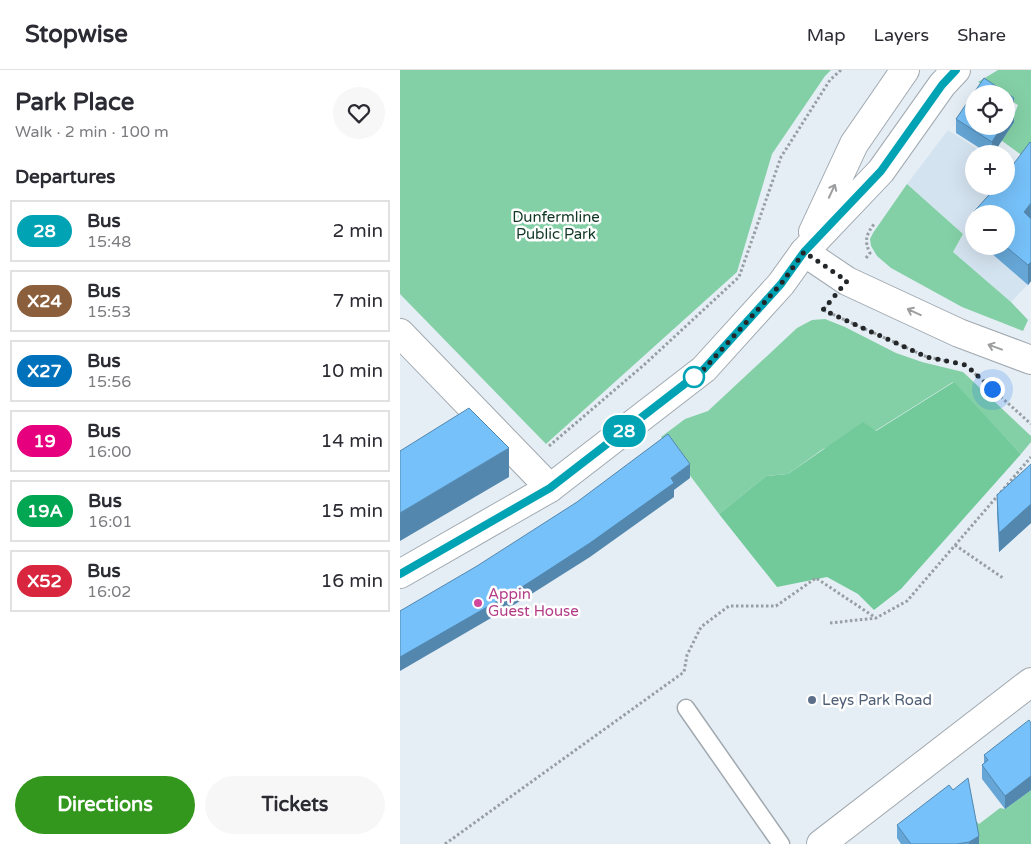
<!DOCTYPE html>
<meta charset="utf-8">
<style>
:root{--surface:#fff;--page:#f7f7f7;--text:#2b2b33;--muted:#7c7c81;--line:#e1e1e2;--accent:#32971c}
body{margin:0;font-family:"Varela Round",sans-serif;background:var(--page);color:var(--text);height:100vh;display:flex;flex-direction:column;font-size:19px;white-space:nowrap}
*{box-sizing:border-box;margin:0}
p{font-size:16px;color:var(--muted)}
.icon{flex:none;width:28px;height:28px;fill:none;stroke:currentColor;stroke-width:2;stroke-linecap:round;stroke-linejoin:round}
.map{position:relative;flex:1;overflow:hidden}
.side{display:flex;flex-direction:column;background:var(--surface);width:400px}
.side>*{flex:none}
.badge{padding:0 10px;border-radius:16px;font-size:18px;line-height:32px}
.tools{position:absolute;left:565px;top:15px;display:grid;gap:10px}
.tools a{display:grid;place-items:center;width:50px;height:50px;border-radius:50%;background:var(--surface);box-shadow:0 5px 20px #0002;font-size:25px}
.you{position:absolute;width:25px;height:25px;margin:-12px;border:4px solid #fff;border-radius:50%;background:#1a73e8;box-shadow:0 0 0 8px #1a73e833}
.map>.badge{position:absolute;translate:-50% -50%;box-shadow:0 0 0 2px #fff}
h2{padding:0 15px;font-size:19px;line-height:45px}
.round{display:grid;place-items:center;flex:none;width:52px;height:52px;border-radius:26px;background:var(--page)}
.summary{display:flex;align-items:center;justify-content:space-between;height:85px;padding:0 15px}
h1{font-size:24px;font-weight:700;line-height:38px}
.cta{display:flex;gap:10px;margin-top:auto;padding:10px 15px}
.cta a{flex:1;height:58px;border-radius:30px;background:var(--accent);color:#fff;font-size:20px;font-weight:700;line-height:58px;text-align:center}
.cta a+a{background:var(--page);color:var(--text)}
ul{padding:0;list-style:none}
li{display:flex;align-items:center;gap:15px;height:62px;margin:0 10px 8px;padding:0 5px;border:2px solid var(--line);border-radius:0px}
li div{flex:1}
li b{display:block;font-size:19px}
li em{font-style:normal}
li .badge{min-width:55px;font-weight:700;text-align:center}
header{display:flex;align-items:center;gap:30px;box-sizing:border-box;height:70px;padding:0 25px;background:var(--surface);border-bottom:1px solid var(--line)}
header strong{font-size:24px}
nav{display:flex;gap:28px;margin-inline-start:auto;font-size:18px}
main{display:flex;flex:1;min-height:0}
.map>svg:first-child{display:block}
.built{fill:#d4e3f0;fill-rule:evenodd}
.green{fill:#84d0a6}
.forest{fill:#72ca9b}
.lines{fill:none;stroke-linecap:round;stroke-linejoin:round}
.service-casing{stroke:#a1a9b0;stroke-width:19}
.minor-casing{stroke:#a1a9b0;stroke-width:30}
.primary-casing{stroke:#a1a9b0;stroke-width:30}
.path{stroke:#989fa4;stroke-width:3;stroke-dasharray:2.5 2.5;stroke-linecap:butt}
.service{stroke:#fff;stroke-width:16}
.minor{stroke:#fff;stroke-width:28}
.primary{stroke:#fff;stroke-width:28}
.wall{fill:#65a6d6}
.shaded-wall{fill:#5387ae}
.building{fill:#76c1f9;stroke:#5387ae}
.oneway{stroke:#9c9e9f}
.line-casing{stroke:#fff;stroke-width:11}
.line{stroke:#00a3b4;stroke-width:8}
.walk{stroke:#232729;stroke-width:5;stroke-dasharray:0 9}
.stop-dot{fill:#fff;stroke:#00a3b4;stroke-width:2.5}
.hotel-dot{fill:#d1479c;stroke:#fff;stroke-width:2}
.service-dot{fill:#5c6f8a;stroke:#fff;stroke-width:2}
.labels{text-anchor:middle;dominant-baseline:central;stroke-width:5;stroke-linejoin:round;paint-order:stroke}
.park-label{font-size:15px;fill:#113825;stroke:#fff}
.hotel-label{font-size:15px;fill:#b23c85;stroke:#fff;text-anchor:start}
.service-label{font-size:15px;fill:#4e5e75;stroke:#fff;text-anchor:start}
</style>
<header>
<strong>Stopwise</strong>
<nav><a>Map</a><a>Layers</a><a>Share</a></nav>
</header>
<main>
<section class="side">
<div class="summary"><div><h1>Park Place</h1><p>Walk · 2 min · 100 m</p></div><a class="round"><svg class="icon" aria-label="heart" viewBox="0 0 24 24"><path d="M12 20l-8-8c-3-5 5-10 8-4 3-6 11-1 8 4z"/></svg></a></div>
<h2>Departures</h2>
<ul>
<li><span class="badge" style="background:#00a3b4;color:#fff">28</span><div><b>Bus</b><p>15:48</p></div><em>2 min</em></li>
<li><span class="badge" style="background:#8b5e3c;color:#fff">X24</span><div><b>Bus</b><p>15:53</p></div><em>7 min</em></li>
<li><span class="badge" style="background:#0072bc;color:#fff">X27</span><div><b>Bus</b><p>15:56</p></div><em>10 min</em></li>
<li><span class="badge" style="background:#e6007e;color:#fff">19</span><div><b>Bus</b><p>16:00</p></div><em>14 min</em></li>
<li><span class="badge" style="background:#00a651;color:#fff">19A</span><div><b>Bus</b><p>16:01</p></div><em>15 min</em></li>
<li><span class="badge" style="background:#d7263d;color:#fff">X52</span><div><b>Bus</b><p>16:02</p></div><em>16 min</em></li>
</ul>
<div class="cta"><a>Directions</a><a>Tickets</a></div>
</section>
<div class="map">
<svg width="631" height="774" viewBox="0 0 631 774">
<rect width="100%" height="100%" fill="#e5eef5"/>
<!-- built -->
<path class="built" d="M548 60 585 84H574V116H606V98L631 117V211L611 232 553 182 563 164 507 114ZM574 144H606V176H574Z"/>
<!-- green -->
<path class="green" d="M0 0H431L425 6 372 84 337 202 146 374 0 224Z
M598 0H631V92L598 68 607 63 618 35 606 28V24H599L578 12Z
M507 114 563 164 553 182 611 232 628 250 623 261 562 237 491 198 477 186 471 176 470 169 473 163Z
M425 249 445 257 496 283 522 292 563 302 631 366V372L621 384 553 312 475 361 423 379 388 404 366 406 319 444 261 367 285 349 308 341 397 258 412 250Z
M631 720V774H578L572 757 577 752 579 754 600 738 605 739Z"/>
<!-- forest -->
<path class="forest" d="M554 312 621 384 501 519 474 540 458 524 427 507 377 517 319 444 366 406 388 404 463 352 476 361Z"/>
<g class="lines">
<defs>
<path id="service" d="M286 638 381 774"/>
<path id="minor" d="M404 182 447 211 559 263 631 290
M0 263 150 418
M421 774 631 612"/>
<path id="primary" d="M413 162 454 74 505 0
M0 504 150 418 304 299 381 214 404 182 481 101 542 15 556 0"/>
</defs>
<!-- service casing -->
<use href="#service" class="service-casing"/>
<!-- minor casing -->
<use href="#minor" class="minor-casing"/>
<!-- primary casing -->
<use href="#primary" class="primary-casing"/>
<!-- path -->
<path class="path" d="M466 188 470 183C464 171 466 165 474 154
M429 233 423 240 527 287 547 291
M571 300 631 354
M149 376 245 294 339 207 381 87 430 10 441 0
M555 475 603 508
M430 553 476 548 507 531 631 387
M45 774 284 602 287 585 301 557 329 536H376L416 508 476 548"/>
<!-- service -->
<use href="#service" class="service"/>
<!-- minor -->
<use href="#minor" class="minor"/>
<!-- primary -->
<use href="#primary" class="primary"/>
</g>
<!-- wall -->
<path class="wall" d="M614 28V52L593 84H589L556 63V49Z
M631 73V211L628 215 583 176H606L574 144V168L570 165V146L597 116Z
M631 394V453L599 482 597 444V425Z
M631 653V720L605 739 582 709V695L584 693V685Z
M497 755 579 774H501L497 768Z"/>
<!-- shaded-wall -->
<path class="shaded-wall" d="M614 28V52L593 84H592V72L602 56H606V50L609 35Z
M631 133V152L624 142Z
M631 192V211L628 215V195Z
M109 378V407L0 471V443Z
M290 394V408L274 420V427L190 487 122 530 0 601V587L271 408Z
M631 434V453L599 482V463Z
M631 706V720L605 739V726Z
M579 766V774H569V772Z"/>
<!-- building -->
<path class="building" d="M584 8 614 28 609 35 614 39 606 50V24H574V56H602L592 72 556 49Z
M630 72 631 73V133L624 142 631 149V192L628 195 605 176H606V144H574V149L570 146 597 116H606V104Z
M69 338 109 378 0 443V381Z
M268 364 290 394 271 408 274 413 190 473 122 517 0 587V541L77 496 177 432Z
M631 394V434L599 463 597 425Z
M629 650 631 653V706L605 726 582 695 588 690 584 685Z
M568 708 579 766 569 772 557 774H511L497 755 549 715 553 720Z"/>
<!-- one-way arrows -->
<defs><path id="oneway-shaft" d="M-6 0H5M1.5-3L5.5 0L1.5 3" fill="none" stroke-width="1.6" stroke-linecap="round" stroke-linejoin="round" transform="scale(1.25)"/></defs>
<g class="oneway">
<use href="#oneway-shaft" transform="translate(432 121) rotate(-65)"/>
<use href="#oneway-shaft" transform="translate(514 242) rotate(-155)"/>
<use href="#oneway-shaft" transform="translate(595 277) rotate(-160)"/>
</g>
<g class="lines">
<defs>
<path id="line" d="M0 504 150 418 304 299 381 214 404 182 481 101 542 15 556 0"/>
</defs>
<!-- line casing -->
<use href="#line" class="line-casing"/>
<!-- line -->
<use href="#line" class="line"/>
<!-- walk -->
<path class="walk" d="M294 307 288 311 304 299 381 214 404 182 447 211 423 240 527 287 566 295 592 319"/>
</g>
<!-- markers -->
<circle class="stop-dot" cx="294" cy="307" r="10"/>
<circle class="hotel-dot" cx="78" cy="533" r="5"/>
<circle class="service-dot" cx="412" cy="630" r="5"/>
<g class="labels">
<!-- park labels -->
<g class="park-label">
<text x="156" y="147">Dunfermline<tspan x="156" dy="17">Public Park</tspan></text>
</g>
<!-- hotel labels -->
<g class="hotel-label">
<text x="88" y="524">Appin<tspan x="88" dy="17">Guest House</tspan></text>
</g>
<!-- service labels -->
<g class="service-label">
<text x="422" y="630">Leys Park Road</text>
</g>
</g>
</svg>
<div class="tools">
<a><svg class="icon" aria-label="locate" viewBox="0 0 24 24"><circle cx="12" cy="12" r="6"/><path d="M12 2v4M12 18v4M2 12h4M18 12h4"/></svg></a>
<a>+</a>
<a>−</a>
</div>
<div class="you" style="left:592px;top:319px"></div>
<b class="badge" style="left:224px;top:361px;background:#00a3b4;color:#fff">28</b>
</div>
</main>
